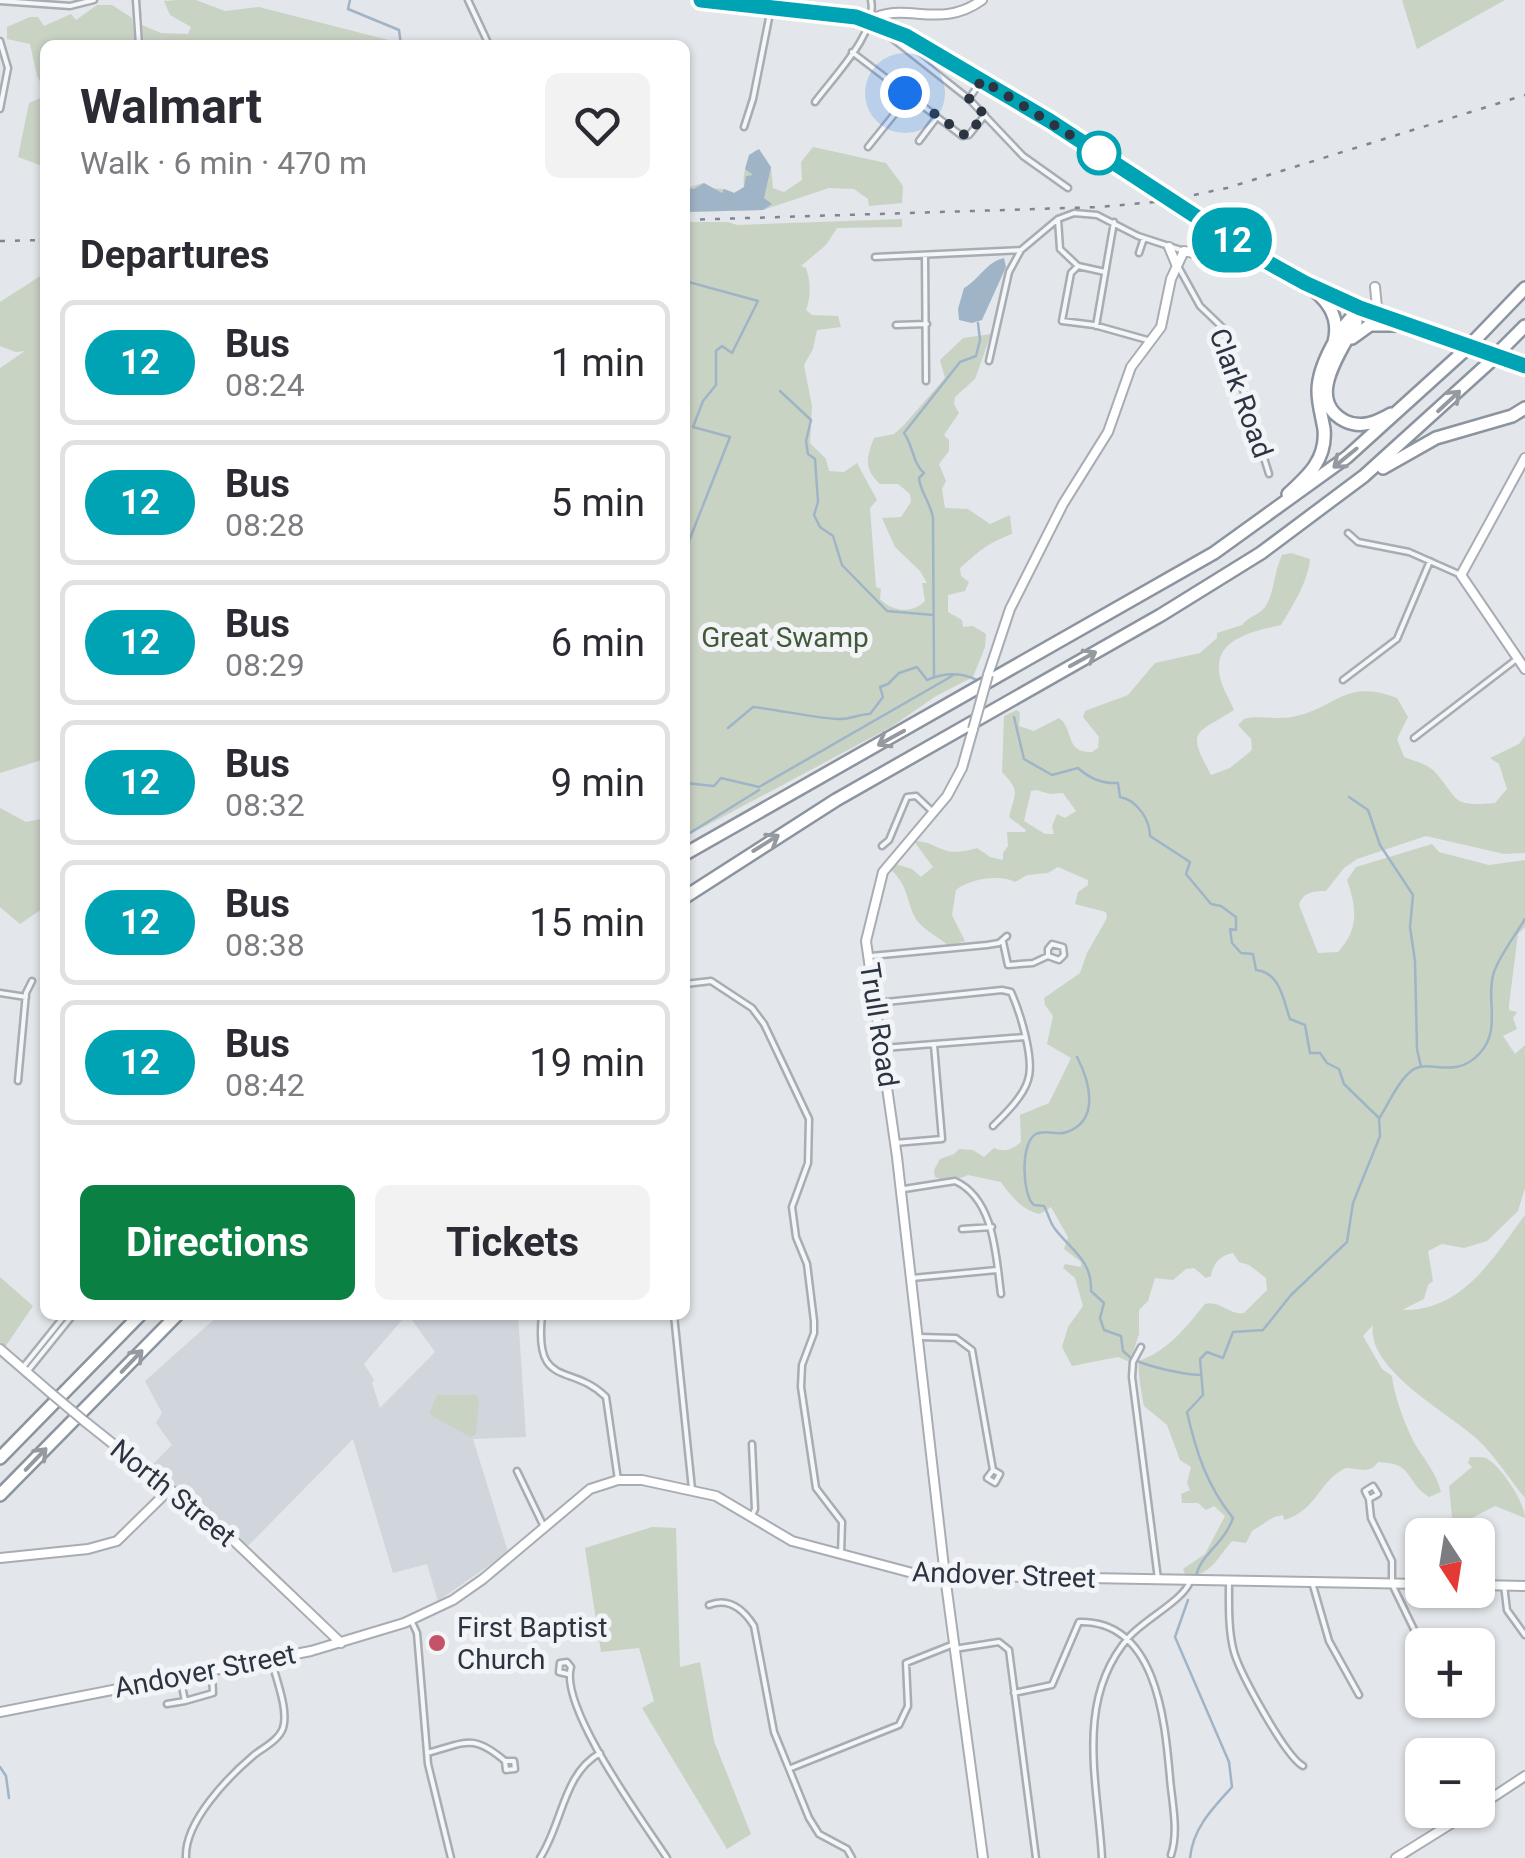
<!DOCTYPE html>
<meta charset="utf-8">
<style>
:root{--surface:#fff;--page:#f2f2f3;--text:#2b2b33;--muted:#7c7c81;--line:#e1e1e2;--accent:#0b8043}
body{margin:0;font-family:Roboto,sans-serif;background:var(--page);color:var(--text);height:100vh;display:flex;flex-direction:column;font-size:38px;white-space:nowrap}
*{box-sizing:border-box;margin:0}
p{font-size:32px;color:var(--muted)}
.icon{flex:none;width:55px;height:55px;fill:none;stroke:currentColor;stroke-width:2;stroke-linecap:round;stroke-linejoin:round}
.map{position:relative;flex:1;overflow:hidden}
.details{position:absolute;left:40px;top:40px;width:650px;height:1280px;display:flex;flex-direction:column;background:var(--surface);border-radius:15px;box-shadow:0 2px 8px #0004}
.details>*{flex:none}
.badge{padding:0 20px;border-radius:32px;font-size:35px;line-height:65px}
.needle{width:65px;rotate:168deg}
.fabs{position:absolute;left:1405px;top:1518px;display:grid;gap:20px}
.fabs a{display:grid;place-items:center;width:90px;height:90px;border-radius:15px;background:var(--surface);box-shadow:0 2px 8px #0004;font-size:50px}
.you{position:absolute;width:50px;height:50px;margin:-25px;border:8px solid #fff;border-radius:50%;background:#1a73e8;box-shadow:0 0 0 15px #1a73e833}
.map>.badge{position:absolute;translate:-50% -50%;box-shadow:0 0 0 5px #fff}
h2{padding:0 40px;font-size:38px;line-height:90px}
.round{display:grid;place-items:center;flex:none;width:105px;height:105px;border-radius:15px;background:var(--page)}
.headline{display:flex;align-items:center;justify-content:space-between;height:170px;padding:0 40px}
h1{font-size:48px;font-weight:700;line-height:75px}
.cta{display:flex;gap:20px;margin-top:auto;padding:20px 40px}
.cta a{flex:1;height:115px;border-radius:15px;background:var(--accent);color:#fff;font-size:40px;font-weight:700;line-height:115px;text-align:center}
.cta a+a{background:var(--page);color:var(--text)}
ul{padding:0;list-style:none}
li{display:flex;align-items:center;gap:30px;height:125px;margin:0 20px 15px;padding:0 20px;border:5px solid var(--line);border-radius:15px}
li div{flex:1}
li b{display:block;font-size:38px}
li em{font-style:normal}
li .badge{min-width:110px;font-weight:700;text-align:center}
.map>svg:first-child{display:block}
.built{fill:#d1d5dc;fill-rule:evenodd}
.green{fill:#c9d3c4;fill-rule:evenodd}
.water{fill:#a0b4c7}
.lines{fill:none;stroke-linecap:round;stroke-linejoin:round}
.stream{stroke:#a0b4c7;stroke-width:2.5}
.street-casing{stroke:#a8adb4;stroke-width:9}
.secondary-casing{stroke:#a8adb4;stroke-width:12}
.highway-casing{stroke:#8b949f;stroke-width:16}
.street{stroke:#f5f6f8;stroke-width:4}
.secondary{stroke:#fff;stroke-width:8}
.highway{stroke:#fff;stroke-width:11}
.rail{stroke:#7d8692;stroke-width:2.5;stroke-dasharray:5 10;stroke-linecap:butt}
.secondary-bridge-casing{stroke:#a8adb4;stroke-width:12;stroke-linecap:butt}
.highway-bridge-casing{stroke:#8b949f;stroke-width:16;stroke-linecap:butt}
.secondary-bridge{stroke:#fff;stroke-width:8}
.highway-bridge{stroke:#fff;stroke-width:11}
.oneway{stroke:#969aa0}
.line-casing{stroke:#fff;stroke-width:22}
.line{stroke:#00a3b4;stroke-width:15}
.walk{stroke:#2c3441;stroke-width:10;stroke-dasharray:0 18}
.stop-dot{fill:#fff;stroke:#00a3b4;stroke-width:5}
.poi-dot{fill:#c55267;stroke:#f2f4f7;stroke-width:4}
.labels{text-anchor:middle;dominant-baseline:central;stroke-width:10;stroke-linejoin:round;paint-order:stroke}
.street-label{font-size:28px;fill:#2c3441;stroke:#f2f4f7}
.park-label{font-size:28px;fill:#415b3a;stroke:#f2f4f7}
.poi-label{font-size:28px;fill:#2c3441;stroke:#f2f4f7;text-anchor:start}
</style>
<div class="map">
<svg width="1525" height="1858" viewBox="0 0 1525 1858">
<rect width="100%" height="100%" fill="#e3e6ea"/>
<!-- built -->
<path class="built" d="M219 1315H518L526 1437 473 1439 508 1552 438 1601 427 1564 393 1573 353 1439 248 1546 150 1467 172 1445 156 1423 162 1413 145 1381ZM409 1316 435 1352 380 1408 372 1383 374 1380 364 1364 402 1320Z"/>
<!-- green -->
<path class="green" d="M178 0H196L225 11 259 7 408 45H144L142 25 161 33 188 34 191 27 170 15 164 1Z
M1402 0H1505L1417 49Z
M97 5H112L132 18 135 45H45V91L37 76 30 44 7 39V27L30 17H38L44 26 71 14 76 20Z
M45 96V167L18 157 29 103Z
M813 147 886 163 903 186 902 203 869 206 868 199 854 189 829 188 763 210 685 212V188L704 183 708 188 724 189 735 193 744 187C742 175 747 157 756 150L771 167 773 188 784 192 802 180 801 162Z
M902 219V227L837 228 826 245 801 266 806 268C811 283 811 296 806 310L812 315 838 316 841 327 817 330 813 349 804 365 812 406 810 443 826 459 829 471 844 472 857 463 877 500 870 508 876 587 881 589 880 599C893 612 912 614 925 601L922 583H927L920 571 895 547 882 518 901 517 911 502 910 494 898 484H880C864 469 866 458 874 438L894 434 904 425 945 378 940 360 963 338 991 334 975 379 955 397 954 404 959 413 944 435 949 440V451L939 464 946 481 942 489 945 508 968 509 990 524 1010 515 1012 534C985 544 980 551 960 568L961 576 969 582 965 591 948 595V612L962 620 963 627 973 626 986 634 985 647 973 677 936 696 891 727 685 837V222H728L737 225Z
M45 273V759L0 773V368L25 351 16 352 0 346V302Z
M1291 553 1310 559C1308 582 1292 607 1281 625 1250 632 1209 640 1221 681 1224 691 1230 700 1234 710 1195 735 1186 729 1211 775L1230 768 1252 750 1251 739 1238 725 1244 719C1259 715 1276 720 1292 717 1338 708 1344 678 1397 698L1408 717 1397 739 1404 757C1414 761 1427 764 1434 771 1460 800 1450 807 1495 803L1507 789 1499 764 1490 758 1519 744 1525 736V853L1504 854 1426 836 1357 859 1344 868 1326 891C1313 891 1303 892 1299 905L1318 953 1338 952C1359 929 1357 909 1347 880L1356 867 1432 844 1439 852 1489 865 1525 860V927L1518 934 1509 1005V1010L1517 1012 1513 1018 1517 1029 1503 1036 1515 1054 1525 1045V1188L1518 1211 1487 1241 1464 1248 1442 1244 1428 1251 1433 1281 1428 1285 1424 1299 1402 1310C1462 1312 1493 1258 1525 1215V1498C1509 1479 1494 1454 1475 1437 1445 1411 1366 1368 1373 1325L1363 1336 1382 1369 1392 1376C1394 1395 1406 1428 1415 1444 1424 1459 1437 1474 1441 1492L1429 1497C1404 1481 1415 1463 1378 1462 1370 1475 1357 1468 1346 1468 1318 1481 1318 1510 1284 1520L1283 1515 1274 1517 1252 1531 1246 1543 1232 1541C1218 1557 1210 1577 1186 1576L1183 1569 1205 1554 1225 1516 1214 1506 1206 1510 1198 1503H1182L1181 1494 1190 1490 1187 1483 1191 1467 1180 1460 1167 1425 1144 1406C1142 1395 1137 1369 1139 1361 1169 1350 1186 1327 1205 1304 1220 1300 1230 1316 1244 1313L1267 1290 1266 1278 1249 1265 1239 1262 1233 1253C1221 1255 1213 1263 1211 1276L1206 1278 1194 1268 1186 1269 1173 1280 1155 1278 1148 1301 1139 1310V1334L1130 1362 1118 1357 1072 1366 1062 1347 1068 1327 1083 1306 1075 1278 1063 1268 1065 1264 1081 1267V1262L1064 1249 1068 1237 1051 1207 1040 1214C1024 1211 1010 1196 1001 1182L968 1175C958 1180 945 1182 935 1177L934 1170 940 1159 954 1154 959 1149 973 1150 984 1157 994 1148C1004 1153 1013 1149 1021 1142L1020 1115 1049 1103 1071 1058 1047 1044 1053 1016 1045 1005 1044 998 1080 973 1087 953 1107 918 1106 912 1075 904 1078 892 1088 885V880L1058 867 1048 873 1027 875 1015 882C1001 874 969 879 956 890L952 915 965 941 949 946C939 937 923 930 916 919 905 900 910 887 890 869L892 863 912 869 921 877 933 867 916 844V841C942 843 940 859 977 848L990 857 1003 860V853L1008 846 1007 832H1025L1026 830 1009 817C1015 792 1021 792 1002 772L1004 716 1017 710 1020 713 1019 726 1034 731 1059 718C1075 730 1064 753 1092 752L1098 748 1099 737 1083 717 1085 711 1128 695 1155 663 1200 653 1217 638V633L1242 625C1249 616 1262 614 1267 604 1275 588 1274 572 1282 555ZM1036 790 1050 794 1063 793 1076 811 1065 818 1057 814 1052 826 1054 834H1045L1024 821 1031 791Z
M0 808 26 822 45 818V907L20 924 0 907Z
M0 1277 33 1306 5 1347 0 1342Z
M437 1395H477L479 1399 476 1434 470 1437 429 1414Z
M1470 1457C1473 1457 1483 1457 1486 1458 1500 1465 1525 1502 1525 1518L1495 1506 1468 1520 1464 1527 1453 1528 1449 1486 1472 1467 1468 1463Z
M652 1527 676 1528 680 1667 700 1662 714 1741 751 1834 727 1849 642 1708 654 1701 639 1648 601 1652 585 1548Z"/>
<!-- water -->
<path class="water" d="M759 149 771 167 764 198 772 204 763 210 685 212V188L694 189 704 183 722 193 724 189 734 193 744 187 746 176 753 175 745 169 749 155Z
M1004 258 1006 267 982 320 972 323 959 320 958 309 964 288C979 280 986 262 1004 258Z"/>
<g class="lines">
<!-- stream -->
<path class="stream" d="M350 0 348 9 399 30 401 45
M685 281 758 301 732 353 722 346 716 351V385L703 401 693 427 730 437 685 551
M780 391 811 420 806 441 808 454 815 459 818 502 814 515 820 527 833 536 842 565 887 611 933 615
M934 677 933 518C931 503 920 492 919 478L924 473C913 464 913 445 904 433L960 362 976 356 980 340 978 323
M1014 717 1024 759 1052 775 1078 768C1090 779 1102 784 1118 783L1120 797C1137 800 1150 820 1150 836L1190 862 1186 874 1211 904 1221 906 1236 917V930L1230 929 1232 943 1241 953 1253 954 1256 970C1281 973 1283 1000 1290 1019L1305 1025 1310 1053H1320L1327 1063 1339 1069 1344 1084 1379 1118 1380 1136 1353 1203 1347 1242 1291 1295 1263 1330 1233 1332 1223 1358 1207 1352 1200 1359 1203 1395 1187 1412C1196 1452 1207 1486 1233 1518 1224 1544 1200 1555 1196 1576
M728 728 753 707C780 710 809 717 837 719 850 720 858 714 870 714L883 697 880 687 888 684 899 673 917 667 927 680C943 673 961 672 977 680
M685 783 714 786 721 778 759 787 952 676
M1349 797 1368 810 1380 845 1413 895 1410 927 1415 961 1417 1049 1421 1067
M685 836 759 790
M1077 1057C1089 1080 1101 1120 1067 1132 1058 1136 1045 1129 1036 1134 1020 1142 1022 1196 1034 1205L1044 1206C1048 1213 1050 1223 1055 1229 1072 1251 1092 1260 1091 1291L1104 1303 1100 1318 1104 1330 1121 1336 1123 1351 1131 1358
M1380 1117C1389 1103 1397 1083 1410 1072 1427 1056 1454 1082 1480 1053 1502 1029 1485 998 1494 972 1501 953 1515 936 1525 919
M1137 1361C1154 1368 1182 1374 1200 1375
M1188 1600 1175 1637 1229 1762 1232 1787C1212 1809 1193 1828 1190 1858
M0 1767 6 1776 9 1798"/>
<defs>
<path id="street" d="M136 0 139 45
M468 0 489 45
M0 1 70 6 94 0
M874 24 969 99 1023 156 1068 188
M0 41 8 68 0 109
M852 52 962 136 969 135 985 115
M970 97 982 80
M815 102C834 76 878 33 871 0
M744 127 753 99 771 8
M919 141 937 117
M868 147 909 96
M1058 219 1060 249 1078 266
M1139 253 1144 238
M925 256 926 381
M875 257 1021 250
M1078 266 1071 273 1062 321 1094 325 1151 341
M1078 266 1105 272
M1179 268 1200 306 1224 329 1269 474
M896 325 927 324
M1096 326 1114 222
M989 361 1009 272 1021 250 1058 219 1074 213 1097 215 1138 236 1184 251
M1348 533 1358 542 1409 552 1461 575
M1343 680 1397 639 1430 561
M1414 738 1518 658
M882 846 889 840 907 797 916 796 934 813
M1003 942 1008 965 1033 963 1048 956 1059 960 1064 955 1063 947 1052 944 1048 949V956
M871 956 987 945 999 943 1007 936
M685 984 711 981 752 1008 764 1024 809 1119 808 1163 792 1207 796 1237 807 1264 814 1321V1333L802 1365 801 1387 816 1488 842 1522 841 1555
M0 993 26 997
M876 1003 1002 990 1011 992C1020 1012 1035 1060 1028 1080 1023 1097 1005 1114 993 1126
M883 1048 1025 1037
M18 1081 26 993 32 981
M895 1143 942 1139 934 1045
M904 1189 955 1181C995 1199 996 1258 1001 1294
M962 1229 992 1227
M912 1278 997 1270
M542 1315C534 1391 571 1362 606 1397L618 1480
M674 1315 692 1489
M920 1337 956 1338 972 1350 993 1470 987 1478 995 1483 1000 1474 993 1470
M1141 1347 1133 1362 1132 1377 1158 1579
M24 1366 65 1315
M27 1372 73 1315
M517 1471 544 1527
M1369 1499 1365 1491 1373 1486 1378 1494 1369 1499 1371 1518 1392 1561V1584L1422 1646
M751 1518 755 1509 752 1444
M1229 1581C1229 1604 1228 1630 1234 1652 1240 1673 1285 1756 1303 1766
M1312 1582 1329 1641 1359 1695
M1504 1585 1507 1610 1525 1635
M709 1605C729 1597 744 1610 754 1626L774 1732 809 1818 819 1834 847 1849 852 1858
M411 1620 417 1633 428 1764 451 1858
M954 1649 999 1642 1009 1650 1036 1858
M568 1674 559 1672 560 1663 567 1662 571 1667C559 1707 642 1820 667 1858
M180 1676 185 1701 213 1693 212 1674
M1014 1693 1052 1685 1079 1622C1157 1620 1165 1722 1170 1778 1172 1803 1179 1831 1171 1855
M167 1704 185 1701
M427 1753C466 1743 472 1733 505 1761L506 1770 515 1769 514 1761H505
M791 1768 899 1725 908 1706 906 1663 954 1644
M1421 1768 1422 1770
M1444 1810 1451 1823
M186 1858C184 1822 228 1777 254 1755 263 1748 279 1740 283 1728 289 1709 275 1677 271 1658
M540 1858C563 1822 563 1774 600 1753
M1102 1858C1098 1783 1074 1700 1129 1637 1145 1619 1185 1599 1190 1581"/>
<path id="secondary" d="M702 0 870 20 923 44 1158 191
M870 20C905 0 939 31 982 0
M1182 207 1306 283
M1169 247 1176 264
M1375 287 1377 307 1388 315
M1318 289 1384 318 1525 366
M1525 458 1461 575 1525 669
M988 675 1010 609 1063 504 1108 432 1131 367 1161 327 1171 279 1184 251 1248 265 1258 257
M973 729 962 768 947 796 883 872 866 941 897 1157 945 1576 983 1858
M0 1349 52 1394
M83 1420 230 1537 341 1643
M0 1558 88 1549 117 1541 169 1490
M1478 1585 1525 1586
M0 1712 311 1651 404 1623 453 1600 483 1579 590 1489 618 1480H642L716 1496 792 1541 920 1575 1422 1584
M1478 1807 1525 1776
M1396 1858 1473 1810"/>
<path id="highway" d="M1305 283C1326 298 1341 316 1334 342
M1356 322C1343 350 1303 399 1345 421 1361 429 1377 422 1391 414
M1352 338 1370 325H1405
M1473 342 1525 288
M1500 351 1525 326
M1383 468 1436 438 1512 416 1525 408
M1288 494C1308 476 1327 459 1324 429 1322 417 1318 404 1318 391 1318 365 1341 325 1360 309
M685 854 1214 553 1347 457 1463 352
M685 897 836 800 1161 615 1261 553 1364 476 1491 361
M0 1458 140 1315
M0 1495 177 1315"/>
</defs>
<!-- street casing -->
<use href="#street" class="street-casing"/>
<!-- secondary casing -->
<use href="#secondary" class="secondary-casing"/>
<!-- highway casing -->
<use href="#highway" class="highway-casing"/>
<!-- street -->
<use href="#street" class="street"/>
<!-- secondary -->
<use href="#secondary" class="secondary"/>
<!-- highway -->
<use href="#highway" class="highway"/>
<!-- rail -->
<path class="rail" d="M685 220 1100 207 1165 201 1227 188 1525 95
M0 241 45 240"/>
<defs>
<path id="secondary-bridge" d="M1158 191 1182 207
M973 729 988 675
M52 1394 83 1420"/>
<path id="highway-bridge" d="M1463 352 1473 342
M1491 361 1500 351"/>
</defs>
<!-- secondary-bridge casing -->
<use href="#secondary-bridge" class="secondary-bridge-casing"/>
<!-- highway-bridge casing -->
<use href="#highway-bridge" class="highway-bridge-casing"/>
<!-- secondary-bridge -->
<use href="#secondary-bridge" class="secondary-bridge"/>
<!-- highway-bridge -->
<use href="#highway-bridge" class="highway-bridge"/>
</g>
<!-- one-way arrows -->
<defs><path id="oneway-shaft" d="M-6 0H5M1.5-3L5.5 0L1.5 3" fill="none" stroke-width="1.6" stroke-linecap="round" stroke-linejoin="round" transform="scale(2.5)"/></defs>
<g class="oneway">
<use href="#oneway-shaft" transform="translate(1449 401) rotate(-43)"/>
<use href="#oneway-shaft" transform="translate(1345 458) rotate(141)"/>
<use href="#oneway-shaft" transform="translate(1083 659) rotate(-29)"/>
<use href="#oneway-shaft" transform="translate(891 738) rotate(151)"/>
<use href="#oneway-shaft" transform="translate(766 843) rotate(-32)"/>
<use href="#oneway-shaft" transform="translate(132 1361) rotate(-46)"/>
<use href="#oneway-shaft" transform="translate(36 1459) rotate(-46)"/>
</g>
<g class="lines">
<defs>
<path id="line" d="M701 0 856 17 906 36 1050 121 1258 257 1305 283 1360 308 1525 366"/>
</defs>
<!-- line casing -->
<use href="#line" class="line-casing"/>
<!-- line -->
<use href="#line" class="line"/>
<!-- walk -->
<path class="walk" d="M905 93 966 136 985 115 969 99 982 80 1099 153"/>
</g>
<!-- markers -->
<circle class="stop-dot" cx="1099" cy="153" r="20"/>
<circle class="poi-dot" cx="437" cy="1643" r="10"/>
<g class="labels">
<!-- street labels -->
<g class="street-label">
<text transform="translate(1241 393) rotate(70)">Clark Road</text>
<text transform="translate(879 1025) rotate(81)">Trull Road</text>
<text transform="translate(173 1493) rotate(39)">North Street</text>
<text transform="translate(1004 1575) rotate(2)">Andover Street</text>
<text transform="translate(205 1671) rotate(-11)">Andover Street</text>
</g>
<!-- park labels -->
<g class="park-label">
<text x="785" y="637">Great Swamp</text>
</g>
<!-- poi labels -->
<g class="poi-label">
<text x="457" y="1627">First Baptist<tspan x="457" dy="32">Church</tspan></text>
</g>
</g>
</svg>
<div class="fabs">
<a><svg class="needle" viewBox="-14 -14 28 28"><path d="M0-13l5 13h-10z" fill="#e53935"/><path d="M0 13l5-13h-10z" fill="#7c7c81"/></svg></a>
<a>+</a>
<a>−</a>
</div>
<div class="you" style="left:905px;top:93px"></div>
<b class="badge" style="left:1232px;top:240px;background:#00a3b4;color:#fff">12</b>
<section class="details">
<div class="headline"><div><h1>Walmart</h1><p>Walk · 6 min · 470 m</p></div><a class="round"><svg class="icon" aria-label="heart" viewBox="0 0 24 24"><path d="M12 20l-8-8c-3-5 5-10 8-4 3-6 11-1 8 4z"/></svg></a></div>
<h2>Departures</h2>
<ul>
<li><span class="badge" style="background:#00a3b4;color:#fff">12</span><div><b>Bus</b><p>08:24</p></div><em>1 min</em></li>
<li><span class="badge" style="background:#00a3b4;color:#fff">12</span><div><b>Bus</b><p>08:28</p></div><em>5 min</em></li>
<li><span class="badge" style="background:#00a3b4;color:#fff">12</span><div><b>Bus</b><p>08:29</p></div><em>6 min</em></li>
<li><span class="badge" style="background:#00a3b4;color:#fff">12</span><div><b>Bus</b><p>08:32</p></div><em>9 min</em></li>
<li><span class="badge" style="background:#00a3b4;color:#fff">12</span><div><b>Bus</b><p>08:38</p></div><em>15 min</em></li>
<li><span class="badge" style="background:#00a3b4;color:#fff">12</span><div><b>Bus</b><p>08:42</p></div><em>19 min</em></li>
</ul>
<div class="cta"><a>Directions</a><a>Tickets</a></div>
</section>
</div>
